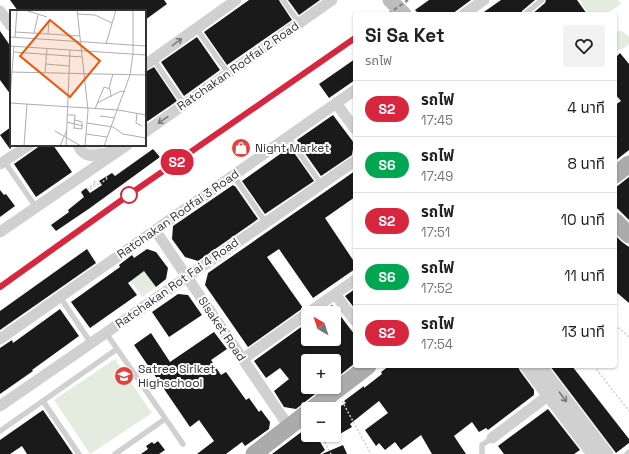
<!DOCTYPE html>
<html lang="th">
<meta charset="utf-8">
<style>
:root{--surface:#fff;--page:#f2f2f2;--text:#222;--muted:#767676;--line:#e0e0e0}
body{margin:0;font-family:"Space Grotesk","Noto Sans Thai",sans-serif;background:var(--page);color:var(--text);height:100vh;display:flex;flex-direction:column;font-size:15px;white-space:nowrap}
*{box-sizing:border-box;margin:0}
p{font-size:13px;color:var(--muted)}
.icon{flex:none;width:22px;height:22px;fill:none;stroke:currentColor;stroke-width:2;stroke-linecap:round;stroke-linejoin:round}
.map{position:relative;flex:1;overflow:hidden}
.side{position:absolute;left:353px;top:12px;width:264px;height:356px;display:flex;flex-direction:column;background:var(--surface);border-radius:4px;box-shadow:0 1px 3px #0004}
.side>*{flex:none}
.badge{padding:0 8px;border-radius:13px;font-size:14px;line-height:26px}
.needle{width:26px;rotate:321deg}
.controls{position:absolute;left:301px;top:306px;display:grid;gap:8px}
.controls a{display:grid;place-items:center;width:40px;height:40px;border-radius:4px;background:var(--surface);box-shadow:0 1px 3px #0004;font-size:20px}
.map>.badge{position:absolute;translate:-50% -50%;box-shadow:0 0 0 2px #fff}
.round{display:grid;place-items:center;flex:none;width:42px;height:42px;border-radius:4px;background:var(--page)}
.summary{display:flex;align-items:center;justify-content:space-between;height:68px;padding:0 12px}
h1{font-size:19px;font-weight:700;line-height:30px}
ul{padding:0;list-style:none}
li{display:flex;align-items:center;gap:12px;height:56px;padding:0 12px;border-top:1px solid var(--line)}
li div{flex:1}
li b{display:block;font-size:15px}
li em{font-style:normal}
li .badge{min-width:44px;font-weight:700;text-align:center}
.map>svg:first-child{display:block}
.green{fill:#e4ecdf}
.building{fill:#1a1a1a}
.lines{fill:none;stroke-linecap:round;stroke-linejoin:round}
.path{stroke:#cdcdcd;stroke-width:1.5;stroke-dasharray:2 2;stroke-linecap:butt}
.service{stroke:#d0d0d0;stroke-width:5.5}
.minor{stroke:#d0d0d0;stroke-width:11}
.tertiary{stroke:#d0d0d0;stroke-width:13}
.secondary{stroke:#bdbdbd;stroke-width:15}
.primary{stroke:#ababab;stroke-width:17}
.rail{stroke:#888;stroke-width:2.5;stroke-dasharray:4 3;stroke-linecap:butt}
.oneway{stroke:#7a7a7a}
.line-casing{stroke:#fff;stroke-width:9}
.line{stroke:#d7263d;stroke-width:6}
.stop-dot{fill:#fff;stroke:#d7263d;stroke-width:2}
.labels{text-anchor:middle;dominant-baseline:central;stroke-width:4;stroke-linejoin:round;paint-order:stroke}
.street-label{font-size:12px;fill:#333;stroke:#fff}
.poi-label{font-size:12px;fill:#333;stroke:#fff;text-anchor:start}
.inset-road{fill:none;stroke:#adadad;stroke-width:1}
.view{fill:#e8590c;fill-opacity:0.15;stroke:#e8590c;stroke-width:2}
.inset-edge{fill:none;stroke:#333;stroke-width:2}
</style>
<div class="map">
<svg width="629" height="454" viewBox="0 0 629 454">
<rect width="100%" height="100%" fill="#fff"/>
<!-- green -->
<path class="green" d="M580 0H618L621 4 606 14H588Z
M615 31H622L629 37V44L624 48 615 52Z
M83 145H103C101 151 96 151 90 151Z
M144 271 156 287 142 297 131 281Z
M115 359 152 413 90 454 54 400Z"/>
<!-- building -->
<path class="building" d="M10 0H164L167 4 145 20V11H18Z
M249 0H279L280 2 292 20 227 65 204 32Z
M288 0H320L299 15Z
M429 0H471L452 14H419L415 10Z
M501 0H535L522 11 521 14H481Z
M546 0H577L587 14H532L545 3Z
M0 31 11 47V95L0 80Z
M197 37 220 70 184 96 161 62Z
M620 53 629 64V150L615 161V105L621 101 615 94V58Z
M355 59V80L329 98 319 84Z
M154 67 177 101 145 123V72Z
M333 115 354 143 352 155 321 176 297 142H298L297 140Z
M11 127V148L10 149 0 135Z
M41 145H53L72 172 36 197 14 164Z
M290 147 314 181 265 214 242 181Z
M153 149 160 157 90 208 56 231 51 225 69 212 68 210 84 197 81 192 86 188 90 193 102 185 99 181 112 173 115 176Z
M355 171V197L325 218 355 263V269L313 298 279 249 267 257 303 308 248 347 205 285 208 273Z
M629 177V220L615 206V188Z
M233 185 234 186H235L258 219 198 261 185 257 172 239 173 226Z
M0 190 4 195 6 194 15 206 0 217Z
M615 235 622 242 629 247V303L615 291Z
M87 249 96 263 0 330V311Z
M147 249 156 252 168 268 166 279 156 287 144 271 128 283 137 295 90 328 71 302 120 267 119 265 132 255 134 258Z
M355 289V309L345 296Z
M178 294 188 295 202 315 169 337 152 312Z
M332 305 355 335V363L334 380V361H308V387H324L296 409 284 407 274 391 289 379 280 368 266 378 254 361 308 322V339H334V313H320Z
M60 309 79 336 32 370 33 371 0 394V348L12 340 13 343Z
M214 332 227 349 211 360 221 375 226 372 246 400 249 398 259 412 261 410 270 422 269 429 245 446 242 442 226 454H197L214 441 199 420 190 427 134 345 151 333 170 362Z
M389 366H518L520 371 534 390V395L488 430 486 428 479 432 472 422 454 436 466 454H432L421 435 401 450 395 442 385 450 379 443 376 446 365 430 388 413 379 401 350 424 352 427 338 435 334 428V410L346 403 344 401 364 386V388L382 374 381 372Z
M550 366H572L629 439V443L616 453Z
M548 409 580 450 574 454H504L498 446Z
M43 410 73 454H27L22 446 10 454H0V440Z
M308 427V435H316L325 450 320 454H272Z
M158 441 165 450 159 454H141L148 449 146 446 152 442 154 444Z
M343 445 347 454H322Z"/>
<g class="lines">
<!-- path -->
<path class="path" d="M106 177 108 180
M94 181 96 183 88 188 89 190 98 184V185L107 179
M615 325 629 337
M594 366 629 411
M342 401 371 454
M321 435 331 454"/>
<!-- service -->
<path class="service" d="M283 0 299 23
M525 14 542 0
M196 28 228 73
M153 59 184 104
M288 137 321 184
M4 161 36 207
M233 175 266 223
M60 297 91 343
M106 333 183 444
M43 401 79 454
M0 431 117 349
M115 454 165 419
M482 454V445L492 438
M627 454 629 452"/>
<!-- minor -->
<path class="minor" d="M0 11 11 26
M464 14 484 0
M145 65 236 0
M336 103 355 129
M145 132 332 0
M78 145C85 162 98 154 111 152
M0 164 29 145
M155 230 289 427
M0 232 127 145
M335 294 355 321
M308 313 355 280
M0 339 355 90
M243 359 308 313
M0 406 355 161
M492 438 549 395"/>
<!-- tertiary -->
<path class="tertiary" d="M526 366 593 454
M540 366 607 454"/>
<!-- secondary -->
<path class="secondary" d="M390 0 404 14"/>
<!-- primary -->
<path class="primary" d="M615 175 629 164
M615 221 629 235
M312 409 368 366
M254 454 308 412"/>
<!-- rail -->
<path class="rail" d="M388 14 408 0
M0 287 130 194 355 37"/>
</g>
<!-- one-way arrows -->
<defs><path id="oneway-shaft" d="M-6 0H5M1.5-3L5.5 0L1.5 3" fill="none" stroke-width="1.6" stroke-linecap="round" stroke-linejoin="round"/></defs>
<g class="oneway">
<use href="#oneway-shaft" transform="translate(177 42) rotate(-36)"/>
<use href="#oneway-shaft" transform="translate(163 120) rotate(145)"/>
<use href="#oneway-shaft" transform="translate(563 397) rotate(53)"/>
</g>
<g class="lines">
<defs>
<path id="line" d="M0 287 130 194 355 38"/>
</defs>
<!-- line casing -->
<use href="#line" class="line-casing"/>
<!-- line -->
<use href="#line" class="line"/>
</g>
<!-- icons -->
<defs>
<symbol id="shop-disc" viewBox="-11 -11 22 22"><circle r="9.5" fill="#e3423c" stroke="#fff"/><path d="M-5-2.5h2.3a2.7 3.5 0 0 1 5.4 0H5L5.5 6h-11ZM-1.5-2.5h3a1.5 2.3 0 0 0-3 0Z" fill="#fff"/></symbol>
<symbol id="school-disc" viewBox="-11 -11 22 22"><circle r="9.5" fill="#e3423c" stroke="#fff"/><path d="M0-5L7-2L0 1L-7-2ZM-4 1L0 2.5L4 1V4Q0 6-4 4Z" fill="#fff"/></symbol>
</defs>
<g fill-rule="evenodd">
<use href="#shop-disc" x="230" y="137" width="22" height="22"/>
<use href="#school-disc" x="113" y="365" width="22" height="22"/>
</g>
<!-- markers -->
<circle class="stop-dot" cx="129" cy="195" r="8"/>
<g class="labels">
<!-- street labels -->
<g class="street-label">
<text transform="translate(238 66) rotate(-35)">Ratchakan Rodfai 2 Road</text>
<text transform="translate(178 214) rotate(-35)">Ratchakan Rodfai 3 Road</text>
<text transform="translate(177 283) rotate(-35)">Ratchakan Rot Fai 4 Road</text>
<text transform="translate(222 329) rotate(56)">Sisaket Road</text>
</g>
<!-- poi labels -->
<g class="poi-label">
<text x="255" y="148">Night Market</text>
<text x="138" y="369">Satree Siriket<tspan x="138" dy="14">Highschool</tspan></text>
</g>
</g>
<!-- overview -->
<g transform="translate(10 10)">
<rect width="136" height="136" fill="#fff"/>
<path class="inset-road" d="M15 0 37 7M67 0 78 100 75 136M67 4 85 5 102 13M5 22 70 26M24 23 28 5M38 24 39 10M0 27 136 36M5 27 7 0M96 34 106 0M0 36 136 45M4 42 72 47M36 54 59 56M0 62 136 65M35 63 37 38M120 65 123 44V0M99 78 103 64M0 87 4 36M0 93 108 100 136 105M87 93 111 81 115 82M85 99 94 77 100 79 101 87M127 103 126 113 132 116M58 105H65L64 119M90 106 105 108M57 112 73 116M77 113 103 117 113 124 136 128M64 118 72 119V112L65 110M45 121 71 136M76 124 97 127M14 136 17 94M50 136 57 120M56 136 60 40M94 136 120 65M114 136H129"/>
<path class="view" d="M40 10 90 51 60 87 10 46Z"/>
<rect width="136" height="136" class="inset-edge"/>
</g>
</svg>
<div class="controls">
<a><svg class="needle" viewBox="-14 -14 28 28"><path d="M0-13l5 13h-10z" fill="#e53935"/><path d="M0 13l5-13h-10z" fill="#767676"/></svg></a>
<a>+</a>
<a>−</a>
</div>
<b class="badge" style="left:177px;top:162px;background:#d7263d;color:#fff">S2</b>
<section class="side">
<div class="summary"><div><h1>Si Sa Ket</h1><p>รถไฟ</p></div><a class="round"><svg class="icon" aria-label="heart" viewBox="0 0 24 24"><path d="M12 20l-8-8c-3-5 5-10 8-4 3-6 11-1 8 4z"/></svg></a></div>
<ul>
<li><span class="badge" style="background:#d7263d;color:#fff">S2</span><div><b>รถไฟ</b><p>17:45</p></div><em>4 นาที</em></li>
<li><span class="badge" style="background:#00a651;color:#fff">S6</span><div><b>รถไฟ</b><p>17:49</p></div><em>8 นาที</em></li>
<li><span class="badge" style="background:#d7263d;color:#fff">S2</span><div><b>รถไฟ</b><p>17:51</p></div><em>10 นาที</em></li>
<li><span class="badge" style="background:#00a651;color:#fff">S6</span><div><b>รถไฟ</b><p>17:52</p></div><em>11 นาที</em></li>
<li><span class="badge" style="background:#d7263d;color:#fff">S2</span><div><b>รถไฟ</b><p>17:54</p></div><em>13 นาที</em></li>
</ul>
</section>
</div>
